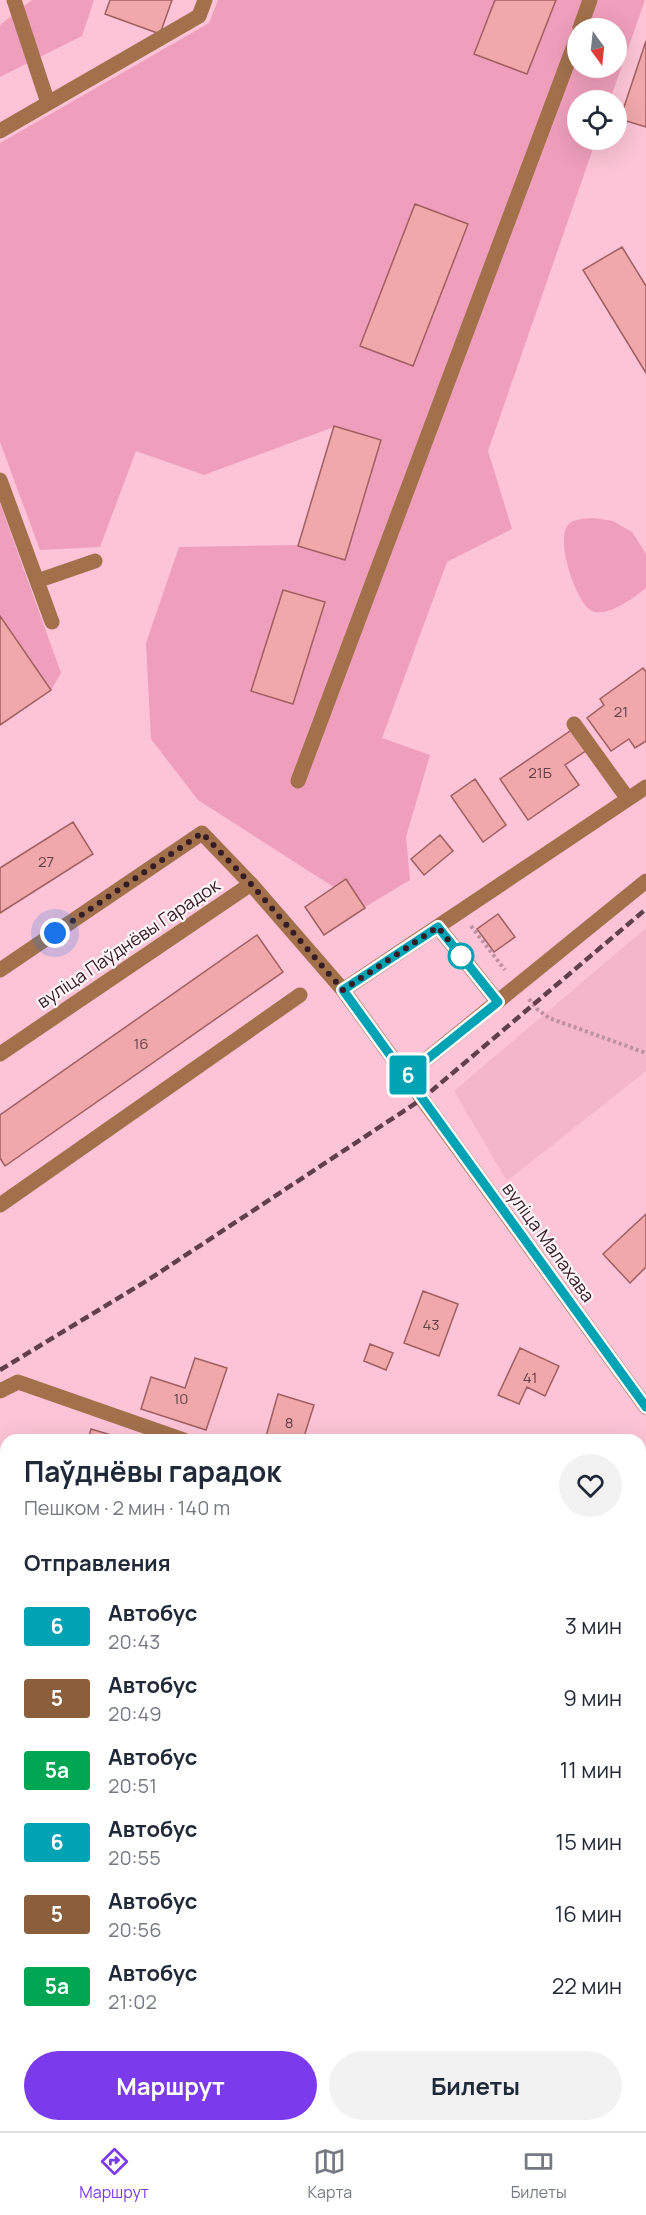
<!DOCTYPE html>
<html lang="ru">
<meta charset="utf-8">
<style>
:root{--surface:#fff;--page:#f2f2f3;--text:#1f2937;--muted:#747a83;--line:#e0e1e3;--accent:#7c3aed}
body{margin:0;font-family:Manrope,sans-serif;background:var(--page);color:var(--text);height:100vh;display:flex;flex-direction:column;font-size:22px;white-space:nowrap}
*{box-sizing:border-box;margin:0}
p{font-size:20px;color:var(--muted)}
.icon{flex:none;width:33px;height:33px;fill:none;stroke:currentColor;stroke-width:2;stroke-linecap:round;stroke-linejoin:round}
.map{position:relative;flex:1;overflow:hidden}
.side{position:absolute;left:0px;top:1434px;width:646px;height:698px;display:flex;flex-direction:column;background:var(--surface);border-radius:18px 18px 0 0;box-shadow:0 6px 24px #0002}
.side>*{flex:none}
.badge{padding:0 12px;border-radius:4px;font-size:21px;line-height:39px}
.needle{width:39px;rotate:165deg}
.tools{position:absolute;left:567px;top:18px;display:grid;gap:12px}
.tools a{display:grid;place-items:center;width:60px;height:60px;border-radius:50%;background:var(--surface);box-shadow:0 6px 24px #0002;font-size:30px}
.you{position:absolute;width:30px;height:30px;margin:-15px;border:4px solid #fff;border-radius:50%;background:#1a73e8;box-shadow:0 0 0 9px #1a73e833}
.map>.badge{position:absolute;translate:-50% -50%;box-shadow:0 0 0 3px #fff}
h2{padding:0 24px;font-size:22px;line-height:54px}
.round{display:grid;place-items:center;flex:none;width:63px;height:63px;border-radius:32px;background:var(--page)}
.overview{display:flex;align-items:center;justify-content:space-between;height:102px;padding:0 24px}
h1{font-size:28px;font-weight:700;line-height:45px}
.primary-button{display:flex;gap:12px;margin-top:auto;padding:12px 24px}
.primary-button a{flex:1;height:69px;border-radius:36px;background:var(--accent);color:#fff;font-size:24px;font-weight:700;line-height:69px;text-align:center}
.primary-button a+a{background:var(--page);color:var(--text)}
ul{padding:0;list-style:none}
li{display:flex;align-items:center;gap:18px;height:72px;padding:0 24px}
li div{flex:1}
li b{display:block;font-size:22px}
li em{font-style:normal}
li .badge{min-width:66px;font-weight:700;text-align:center}
.menu{display:flex;justify-content:space-around;align-items:center;height:84px;border-top:2px solid var(--line);background:var(--surface);font-size:16px;color:var(--muted)}
.menu a{display:grid;justify-items:center;gap:3px}
.menu .selected{color:var(--accent)}
.map>svg:first-child{display:block}
.built{fill:#f3b6ca}
.green{fill:#ef9fbb;fill-rule:evenodd}
.building{fill:#f0a8aa;stroke:#a15f62;stroke-width:1.5}
.lines{fill:none;stroke-linecap:round;stroke-linejoin:round}
.path{stroke:#bf91a0;stroke-width:4;stroke-dasharray:3 3;stroke-linecap:butt}
.minor{stroke:#a2714c;stroke-width:15}
.rail{stroke:#5f404b;stroke-width:4.5;stroke-dasharray:9 4.5;stroke-linecap:butt}
.line-casing{stroke:#fff;stroke-width:14}
.line{stroke:#00a3b4;stroke-width:9}
.walk{stroke:#351c25;stroke-width:6;stroke-dasharray:0 10.8}
.stop-dot{fill:#fff;stroke:#00a3b4;stroke-width:3}
.labels{text-anchor:middle;dominant-baseline:central;stroke-width:4.5;stroke-linejoin:round;paint-order:stroke}
.number-label{font-size:15px;fill:#643f46}
.street-label{font-size:18px;fill:#351c25;stroke:#fcf5f7}
</style>
<div class="map">
<svg width="646" height="2131" viewBox="0 0 646 2131">
<rect width="100%" height="100%" fill="#fcc4d6"/>
<!-- built -->
<path class="built" d="M646 928V1071L507 1181 454 1091Z"/>
<!-- green -->
<path class="green" d="M32 0H94L82 36 0 77V25Z
M218 0H645L610 100H578V140H596L488 451 512 529 447 562 382 738 430 755 406 837 410 880 365 907 198 800 151 739 146 643 179 547 298 545 334 427 204 475 136 451 100 547 40 550 0 442V143L209 23ZM578 28H616V68H578Z
M0 503 61 673 51 690 0 616Z
M594 518 613 521 632 532 646 554V588C635 597 607 618 592 611 576 603 555 540 568 525 574 518 586 519 594 518Z"/>
<!-- building -->
<path class="building" d="M110 0H172L160 34 105 14Z
M495 0H556L527 74 474 54Z
M646 41V127L620 119Z
M415 204 468 224 413 366 360 346Z
M622 247 646 286V373L583 270Z
M334 426 381 440 345 560 298 546Z
M283 590 325 602 293 704 251 691Z
M0 616 51 690 0 725Z
M643 668 646 672V741L635 748 629 739 611 751 587 718 604 705 600 699Z
M573 729 587 750 565 765 579 785 528 820 500 779Z
M475 779 506 825 483 842 451 796Z
M73 822 93 854 0 913V868Z
M440 835 453 851 424 875 411 859Z
M346 879 365 908 324 935 305 907Z
M498 914 515 937 494 952 477 929Z
M257 935 283 972 5 1166 0 1158V1115Z
M646 1214V1267L630 1283 603 1254Z
M423 1291 458 1304 439 1356 404 1343Z
M370 1344 393 1353 386 1370 364 1361Z
M520 1348 559 1366 545 1396 527 1387 519 1404 498 1395Z
M195 1358 227 1368 206 1430 141 1409 151 1377 185 1388Z
M278 1394 314 1405 303 1440H265Z
M91 1429 125 1439V1440H88Z
M640 1465 646 1467V1517L640 1516Z
M1 1473H6V1507L0 1506Z
M646 1686V1738L640 1735V1695Z
M0 1865 6 1867V1918L0 1935Z
M0 1952 6 1954V2021L0 2019Z
M28 2126H33L52 2131H26Z
M500 2126H538L535 2131H511Z"/>
<g class="lines">
<!-- path -->
<path class="path" d="M471 926 505 970
M529 999 537 1009 549 1018 646 1053"/>
<!-- minor -->
<path class="minor" d="M14 0 48 103
M580 28 590 0
M0 131 199 16 205 0
M0 480 52 622
M37 581 95 561
M574 724 628 799
M298 781 578 35
M438 927 498 1002
M0 970 202 833 251 884
M343 990 646 787
M0 1054 251 884 343 990 646 1407
M406 1076 646 881
M0 1205 300 995
M0 1391 18 1382 184 1440
M640 1619 646 1622
M640 2117 646 2120
M109 2131 111 2126"/>
<!-- rail -->
<path class="rail" d="M0 1370 148 1280 422 1099 646 909"/>
</g>
<g class="lines">
<defs>
<path id="line" d="M393 1059 343 990 438 927 498 1002 406 1076 646 1407"/>
</defs>
<!-- line casing -->
<use href="#line" class="line-casing"/>
<!-- line -->
<use href="#line" class="line"/>
<!-- walk -->
<path class="walk" d="M55 933 202 833 251 884 343 990 438 927 461 956"/>
</g>
<!-- markers -->
<circle class="stop-dot" cx="461" cy="956" r="12"/>
<g class="labels">
<!-- number labels -->
<g class="number-label">
<text x="621" y="711">21</text>
<text x="540" y="772">21Б</text>
<text x="46" y="861">27</text>
<text x="141" y="1043">16</text>
<text x="431" y="1324">43</text>
<text x="530" y="1377">41</text>
<text x="181" y="1398">10</text>
<text x="289" y="1422">8</text>
</g>
<!-- street labels -->
<g class="street-label">
<text transform="translate(128 943) rotate(-34)">вуліца Паўднёвы Гарадок</text>
<text transform="translate(549 1242) rotate(54)">вуліца Малахава</text>
</g>
</g>
</svg>
<div class="tools">
<a><svg class="needle" viewBox="-14 -14 28 28"><path d="M0-13l5 13h-10z" fill="#e53935"/><path d="M0 13l5-13h-10z" fill="#747a83"/></svg></a>
<a><svg class="icon" aria-label="locate" viewBox="0 0 24 24"><circle cx="12" cy="12" r="6"/><path d="M12 2v4M12 18v4M2 12h4M18 12h4"/></svg></a>
</div>
<div class="you" style="left:55px;top:933px"></div>
<b class="badge" style="left:408px;top:1075px;background:#00a3b4;color:#fff">6</b>
<section class="side">
<div class="overview"><div><h1>Паўднёвы гарадок</h1><p>Пешком · 2 мин · 140 m</p></div><a class="round"><svg class="icon" aria-label="heart" viewBox="0 0 24 24"><path d="M12 20l-8-8c-3-5 5-10 8-4 3-6 11-1 8 4z"/></svg></a></div>
<h2>Отправления</h2>
<ul>
<li><span class="badge" style="background:#00a3b4;color:#fff">6</span><div><b>Автобус</b><p>20:43</p></div><em>3 мин</em></li>
<li><span class="badge" style="background:#8b5e3c;color:#fff">5</span><div><b>Автобус</b><p>20:49</p></div><em>9 мин</em></li>
<li><span class="badge" style="background:#00a651;color:#fff">5а</span><div><b>Автобус</b><p>20:51</p></div><em>11 мин</em></li>
<li><span class="badge" style="background:#00a3b4;color:#fff">6</span><div><b>Автобус</b><p>20:55</p></div><em>15 мин</em></li>
<li><span class="badge" style="background:#8b5e3c;color:#fff">5</span><div><b>Автобус</b><p>20:56</p></div><em>16 мин</em></li>
<li><span class="badge" style="background:#00a651;color:#fff">5а</span><div><b>Автобус</b><p>21:02</p></div><em>22 мин</em></li>
</ul>
<div class="primary-button"><a>Маршрут</a><a>Билеты</a></div>
</section>
</div>
<nav class="menu">
<a class="selected"><svg class="icon" aria-label="directions" viewBox="0 0 24 24"><path d="M12 3l9 9-9 9-9-9zM9 14v-3h6M13 9l2 2-2 2"/></svg>Маршрут</a>
<a><svg class="icon" aria-label="map" viewBox="0 0 24 24"><path d="M3 6l6-2 6 2 6-2v14l-6 2-6-2-6 2zM9 4v14M15 6v14"/></svg>Карта</a>
<a><svg class="icon" aria-label="tickets" viewBox="0 0 24 24"><path d="M3 7h18v10H3zM15 7v10"/></svg>Билеты</a>
</nav>
